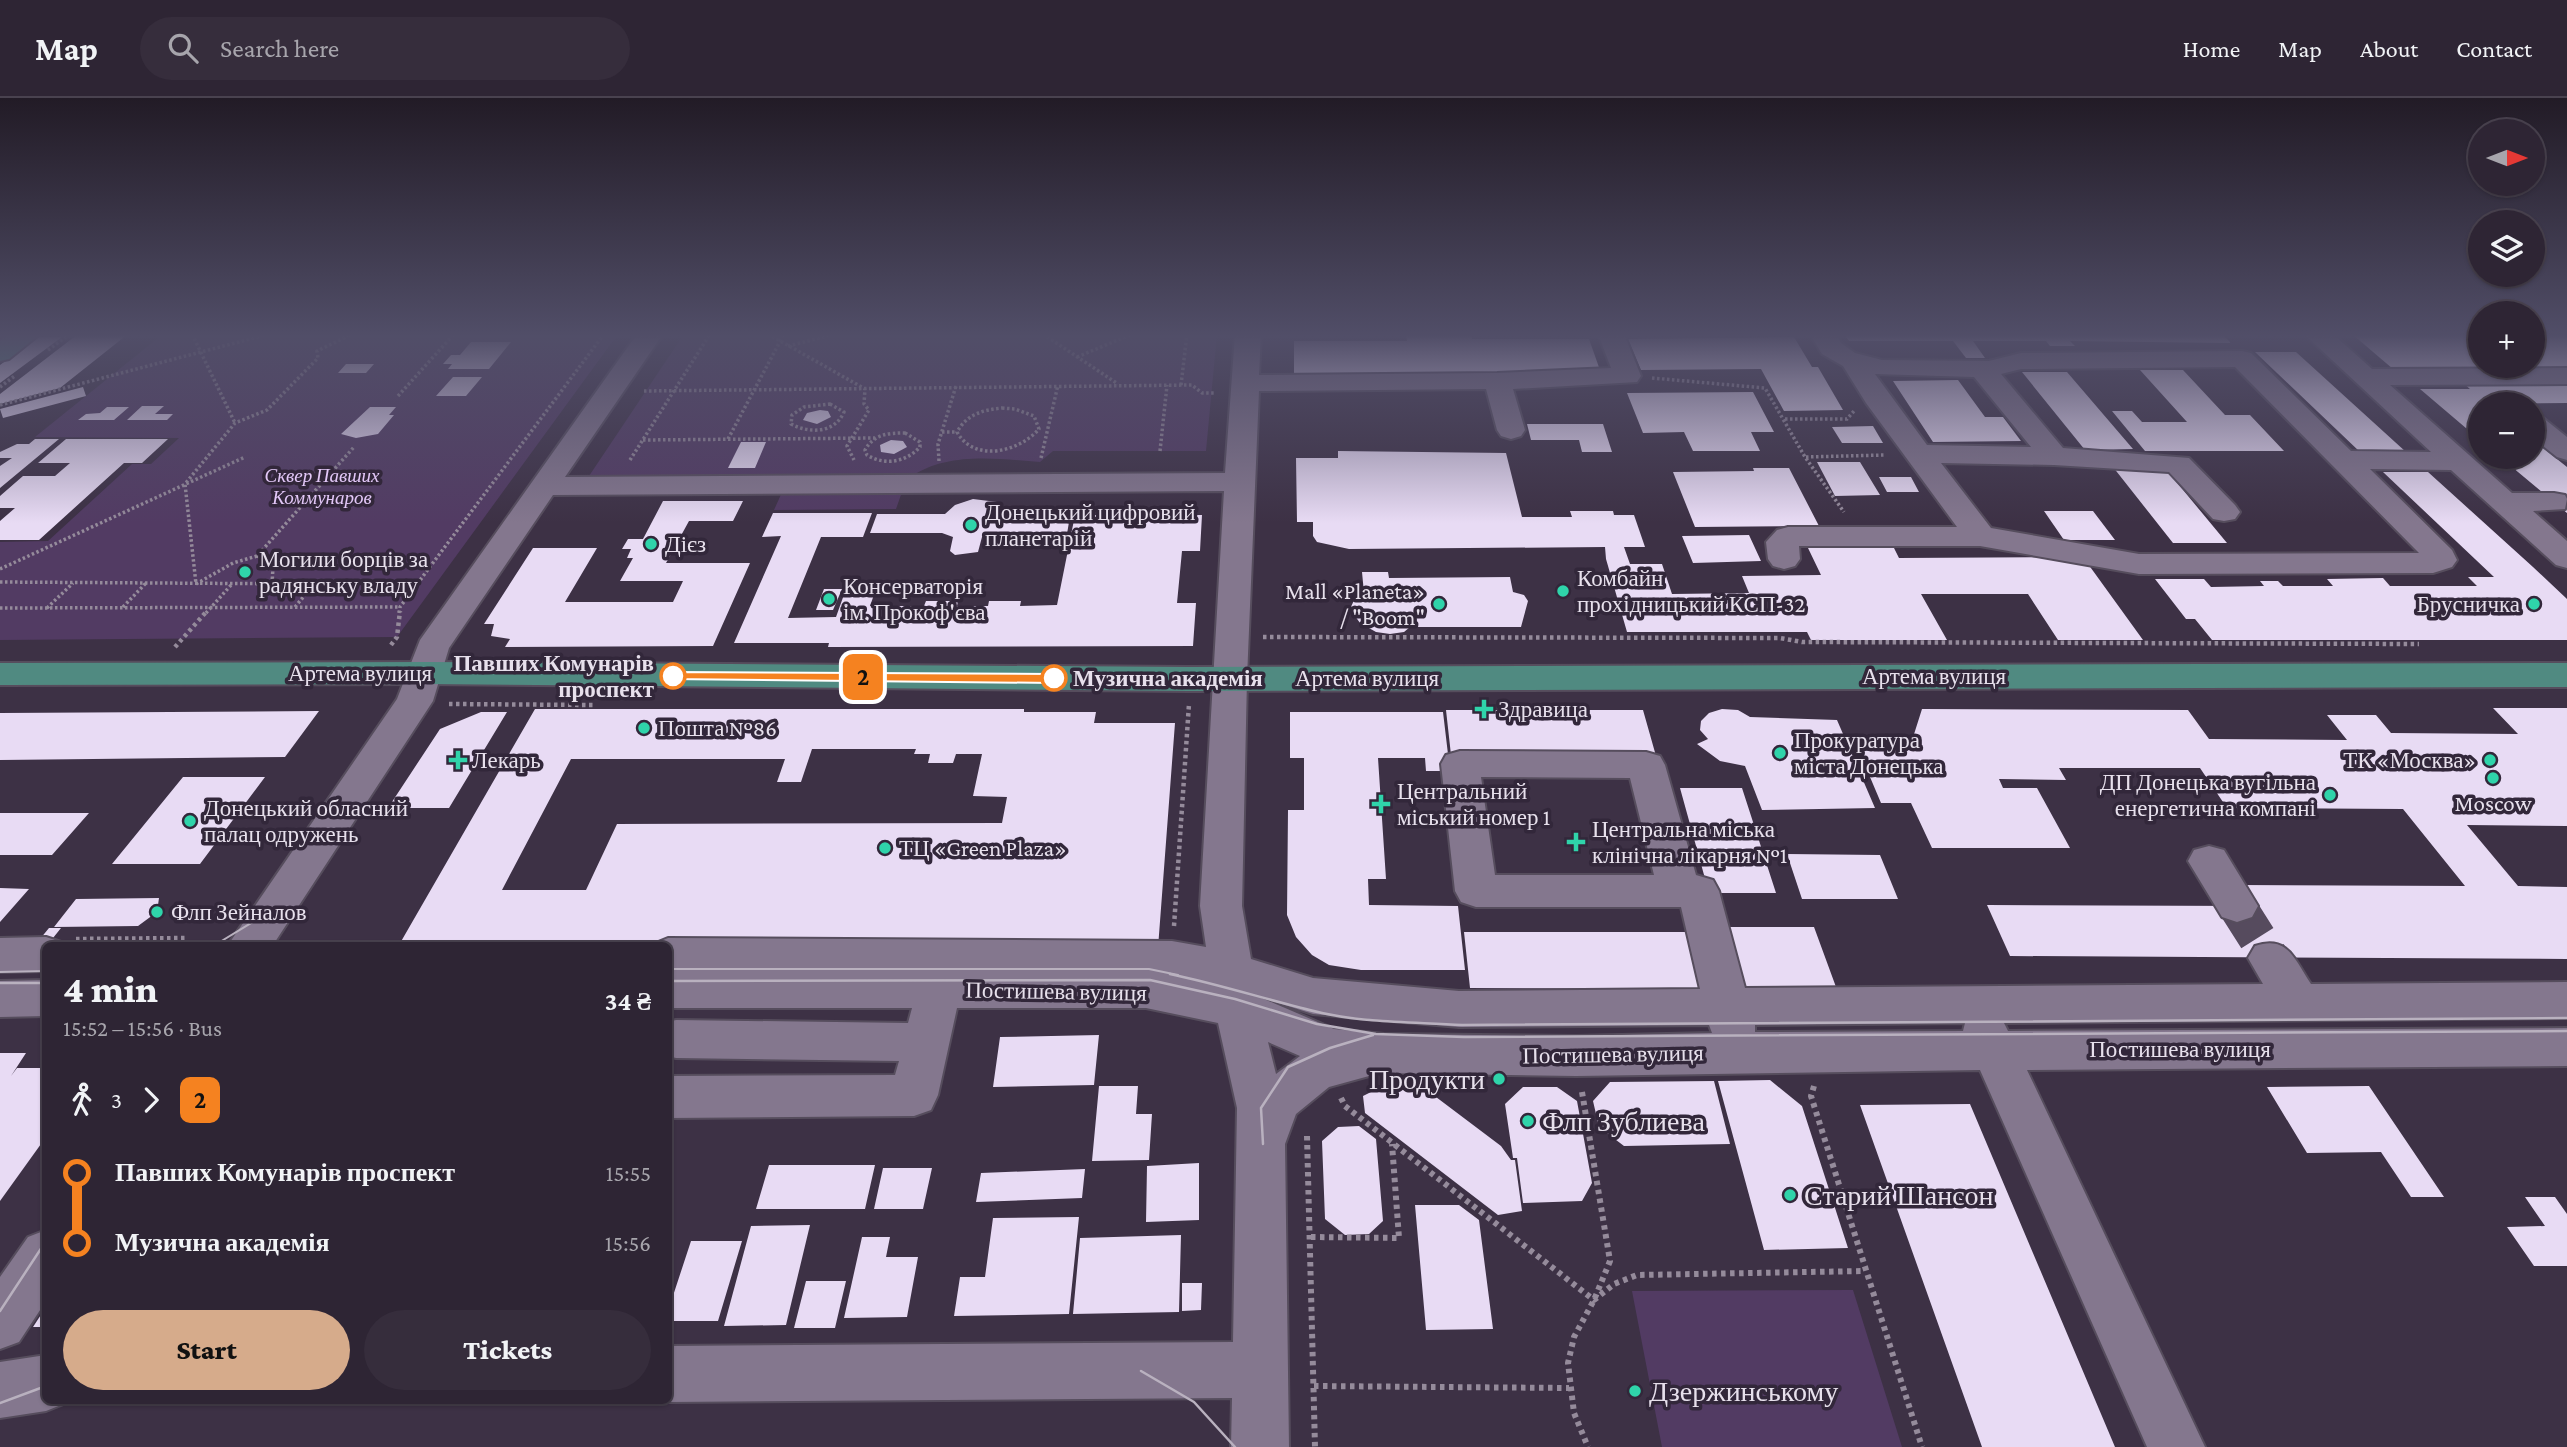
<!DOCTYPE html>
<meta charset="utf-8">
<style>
:root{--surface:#2e2534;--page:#362d3c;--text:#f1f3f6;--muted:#a7a5ac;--line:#49424f;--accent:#d6ab8b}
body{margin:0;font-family:"Crimson Pro",serif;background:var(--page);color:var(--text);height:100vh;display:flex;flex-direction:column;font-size:26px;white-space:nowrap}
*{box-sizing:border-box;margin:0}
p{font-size:23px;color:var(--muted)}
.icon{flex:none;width:38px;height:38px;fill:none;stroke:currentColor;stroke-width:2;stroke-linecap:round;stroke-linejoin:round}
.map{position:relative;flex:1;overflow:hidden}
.details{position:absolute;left:42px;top:844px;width:630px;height:462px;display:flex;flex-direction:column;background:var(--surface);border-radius:10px;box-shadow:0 2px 5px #0004,0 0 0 2px var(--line)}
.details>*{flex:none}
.badge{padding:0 14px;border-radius:10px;font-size:24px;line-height:46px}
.needle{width:46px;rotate:90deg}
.buttons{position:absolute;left:2468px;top:21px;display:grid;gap:14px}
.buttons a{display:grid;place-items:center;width:77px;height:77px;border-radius:50%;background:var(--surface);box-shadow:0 2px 5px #0004,0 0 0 2px var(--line);font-size:35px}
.map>.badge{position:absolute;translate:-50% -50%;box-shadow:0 0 0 4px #fff}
.legs{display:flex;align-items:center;gap:10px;height:77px;padding:0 21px;font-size:23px}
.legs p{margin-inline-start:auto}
.head{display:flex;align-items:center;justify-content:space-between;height:119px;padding:0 21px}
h1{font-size:38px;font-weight:800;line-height:52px}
.cta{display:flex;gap:14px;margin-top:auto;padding:14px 21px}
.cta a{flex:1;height:80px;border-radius:42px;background:var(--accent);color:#111;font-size:28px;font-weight:800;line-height:80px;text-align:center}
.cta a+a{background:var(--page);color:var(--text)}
ul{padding:0 21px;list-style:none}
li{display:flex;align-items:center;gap:24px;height:70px;font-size:26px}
li i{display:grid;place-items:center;width:10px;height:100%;margin:0 9px;background:currentColor}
li i::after{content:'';width:18px;height:18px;margin:-9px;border:5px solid;border-radius:50%;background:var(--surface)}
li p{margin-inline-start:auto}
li:first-child i{background:linear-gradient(#0000 50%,currentColor 0)}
li:last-child i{background:linear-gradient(currentColor 50%,#0000 0)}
header{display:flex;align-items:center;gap:42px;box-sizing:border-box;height:98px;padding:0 35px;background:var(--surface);border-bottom:2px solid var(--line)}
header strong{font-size:33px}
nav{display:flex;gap:38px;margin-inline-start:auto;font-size:24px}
.search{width:490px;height:63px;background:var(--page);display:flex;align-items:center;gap:18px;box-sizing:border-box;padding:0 24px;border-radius:38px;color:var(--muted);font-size:26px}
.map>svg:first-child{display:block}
.green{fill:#523b63}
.building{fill:#e8dbf4;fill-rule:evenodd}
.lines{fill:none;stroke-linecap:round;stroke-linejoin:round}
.minor-tunnel{stroke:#564b5e;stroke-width:38;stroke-dasharray:38 19;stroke-linecap:butt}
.minor-casing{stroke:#564d5d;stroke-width:4}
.major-casing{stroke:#564d5d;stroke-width:4}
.path-far2{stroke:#958b9b;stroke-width:3.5;stroke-dasharray:2.5 2.5;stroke-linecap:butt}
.path-far1{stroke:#958b9b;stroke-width:4.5;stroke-dasharray:3.5 3.5;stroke-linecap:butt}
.path{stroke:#958b9b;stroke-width:6;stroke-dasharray:4.5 4.5;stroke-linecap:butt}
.minor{fill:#84778e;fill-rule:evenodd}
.major{fill:#508a81;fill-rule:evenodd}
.tram-far1{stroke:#b9b1bf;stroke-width:2}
.tram{stroke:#b9b1bf;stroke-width:2.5}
.line-1{fill:#f58220;stroke:#fff;stroke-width:2}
.poi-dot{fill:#2fd4aa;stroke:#32273a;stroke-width:2.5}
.stop-1-dot{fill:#fff;stroke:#f58220;stroke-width:3.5}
.labels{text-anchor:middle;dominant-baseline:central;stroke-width:7;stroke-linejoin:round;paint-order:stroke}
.far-park-label{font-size:19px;font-style:italic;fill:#e3c8f8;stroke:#32273a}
.poi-label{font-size:23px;fill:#e7e0ec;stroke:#32273a;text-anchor:start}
.stop-label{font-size:23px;font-weight:bold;fill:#e7e0ec;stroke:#32273a;text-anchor:end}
.street-label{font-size:23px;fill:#e7e0ec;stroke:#32273a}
.near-poi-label{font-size:28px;fill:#e7e0ec;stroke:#32273a;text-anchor:start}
</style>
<header>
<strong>Map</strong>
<div class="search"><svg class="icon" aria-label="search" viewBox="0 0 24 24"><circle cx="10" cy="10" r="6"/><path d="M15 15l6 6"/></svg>Search here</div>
<nav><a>Home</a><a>Map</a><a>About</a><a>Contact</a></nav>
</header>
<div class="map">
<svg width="2567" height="1349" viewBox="0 0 2567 1349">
<rect width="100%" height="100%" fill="#3d3145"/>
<!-- green -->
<path class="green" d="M163 236H618L397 539 0 542V444L48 443 132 366H151L179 340 35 339Z
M684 236H1217L1206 353H1053L1040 364C997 361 947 353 909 380L585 384Z
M783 392 902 394 896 411 774 412Z
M1853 1192 1902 1349H1662L1632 1193Z"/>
<!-- building -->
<path class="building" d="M78 236H128L60 290 0 306V296Z
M1844 236H2222L2231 245 2070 243 2075 248H2050L2046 243H1973L1985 260H1966L1953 243H1849Z
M2352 236H2480V268H2532V236H2567V271H2393Z
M1471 237 1472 241H1589L1601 275 1294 277V243H1407L1406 238Z
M38 239H62L0 285V267Z
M1794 239 1812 269H1818L1843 312 1784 313 1761 271 1641 272 1628 241Z
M471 244H511L489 271H448L452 266H443L451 257H460Z
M2255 254H2296L2406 354H2360Z
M346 266H374L366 275H338Z
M2140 272H2183L2225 317H2250L2284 353H2145L2112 313H2132L2142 324H2187Z
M2022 274H2067L2133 351 2085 352Z
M453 279H482L466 298H436Z
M1958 282 1985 319H2003L2021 343 1933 344 1893 283Z
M2463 285H2567V305L2480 306V342L2420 291H2470Z
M83 289 86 298 3 320 0 311Z
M1753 294 1774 334H1751L1760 353H1693L1684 334 1643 335 1627 295Z
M142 308H164L155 316H173L167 322H127Z
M107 309H129L114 322H78L86 316 100 315Z
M370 309H396L389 317H394L378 336 356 340 341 336Z
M820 312 828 313 831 319 817 326 803 322 807 315Z
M1527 326H1603L1612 354H1582L1579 342H1531Z
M1873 328 1883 345H1842L1832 329Z
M35 341H59L0 390V368L12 360H0V354L17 346H29Z
M66 341H168L142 365H124L39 442H0V423L15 410H0V398L23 378H55L70 365H38Z
M2532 341 2567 369V415L2500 359H2532Z
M891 342 903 343 907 349 894 356 881 354 880 347Z
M741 344H766L755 370H728Z
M1338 353 1506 355 1522 419H1572L1570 413H1613L1614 417H1634L1645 449H1624L1630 466H1662L1672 496 1749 495 1742 478 1821 477 1808 450H1894L1899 460 2083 459 2143 542H2058L2028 496H1921L1947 542H1811L1807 534H1627L1606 461 1605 449 1349 451 1317 444 1313 438V424H1297L1296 360H1338Z
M1817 364H1860L1880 397 1835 398Z
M2113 369H2164L2227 445H2173Z
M1753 370H1789L1819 428 1695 429 1673 374 1754 373Z
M2383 374H2428L2533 469 2567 501V542H2212L2195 521H2186L2155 481H2204L2211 489 2264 488 2260 483H2278L2283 488H2333L2327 481 2383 480 2390 488H2477L2468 479H2494Z
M1879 379H1911L1919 394H1887Z
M973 401 997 404 1005 410 1006 418H1070L1067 436H998L982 439 978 454 955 457 950 453 953 439 942 435H870L877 416H945L955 407Z
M663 403H743L733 423H689L666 465H750L713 548 505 549 510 541 491 538 494 526H484L533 450H597L565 504H673L683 483H620L633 460H627L631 451H622L628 441H643Z
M2044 413H2093L2115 442H2064Z
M773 415H872L863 439H821L788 520 836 519 846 491H876L870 508H924L926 503H958L957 508H988L989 503H1021L1020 508 1057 507 1075 417H1202L1200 453H1182L1177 505H1196L1193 548 828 549 829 545H734L781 438 762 439Z
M1749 437 1761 463 1693 465 1682 438Z
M1362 474H1388L1389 480 1510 479 1513 494 1524 497 1528 503 1521 529H1410L1404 534 1390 536 1376 534 1360 525 1350 511 1356 498 1364 495Z
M824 491H842L833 512H816Z
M2493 610H2567V728L2467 727 2518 788 2567 789V861L2010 858 1987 807 2251 808 2238 787 2465 788 2403 711 2227 710 2200 670H2059L2066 682 1999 681 2003 690H2037L2070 750H1932L1911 705H1881L1859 653 1909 652 1922 611 2188 612 2209 641 2347 642 2327 617H2376L2391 635 2518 636Z
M535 611H1024V614H1096L1094 625H1175L1158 850 399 847ZM812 651H916L914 656H930L928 665H953L956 656H982L973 698 1007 699 1002 725 617 726 586 792H502L571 661H785L777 684H801Z
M1722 611 1738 612 1750 619 1837 622 1875 710 1762 712 1745 668 1720 663 1697 646 1708 641 1700 632 1701 623 1709 615Z
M1446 612H1643L1656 658 1451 657Z
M319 613 285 659 0 662V615Z
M481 614H507L449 710H388L440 631Z
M1290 614H1443L1450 673H1426L1425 660H1378L1386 781H1368L1369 807 1458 808 1465 872H1361L1329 867 1312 857 1296 839 1287 817 1288 712H1304V660H1290Z
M183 679H265L200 766H112Z
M1680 690H1742L1776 795H1709Z
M0 715H89L52 757H0Z
M1787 756 1880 757 1898 801H1802Z
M0 790 29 791 0 824Z
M159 800 157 814 138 828 54 829 76 801Z
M1715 829H1814L1836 889 1732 890Z
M49 830H61L53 840 40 841Z
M1464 834H1695L1710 891 1470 890Z
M1099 937 1094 987 993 989 1000 939Z
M0 955H26L11 978 17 970H46V1039L0 1103Z
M1770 982 1802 1008 1848 1150 1764 1152 1718 983Z
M1714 983 1730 1046 1624 1048 1599 1029 1593 1003 1610 984Z
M1099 988H1138L1136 1016H1152L1149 1062 1092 1063Z
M1410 988 1436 999 1501 1048 1511 1062H1515L1522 1113 1498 1117 1365 1015 1363 998 1381 989Z
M2369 988 2444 1099H2411L2381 1054 2307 1055 2267 989Z
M1523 989H1557L1577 1003 1592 1085 1582 1103 1523 1105 1517 1060H1513L1505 1006Z
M1970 1006 2115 1349H1982L1860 1007Z
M1359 1028 1376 1041 1383 1123 1369 1136 1345 1137 1325 1121 1322 1043 1338 1029Z
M1199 1065V1122L1146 1124 1147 1068Z
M769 1067H875L865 1111H756Z
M883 1070H932L923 1111H874Z
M1085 1071 1082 1100 976 1104 981 1075Z
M2525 1099H2555L2567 1116V1168H2534L2507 1129 2545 1128Z
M1415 1107H1459L1479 1122 1493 1231 1426 1232Z
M1079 1119 1069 1216 954 1218 960 1179H985L993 1120Z
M810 1127 786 1227 724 1228 751 1128Z
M1181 1137 1179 1214 1073 1216 1080 1140Z
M862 1139H890L886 1159H918L907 1219 844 1220Z
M691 1143H742L718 1223H668V1213Z
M806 1183H846L835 1230H794Z
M1182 1185H1202L1201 1212 1182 1213Z
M46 1209V1229H33Z"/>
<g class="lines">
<!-- minor-tunnel -->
<path class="minor-tunnel" d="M2237 808 2270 860"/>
<defs>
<path id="minor" d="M637 236H663L565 379 1225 375 1235 236H1261L1259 277 1497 275 1611 270 1598 236H1624L1641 278 1637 284 1513 291 1525 332 1521 338 1511 341 1501 338 1497 332 1486 291 1259 293 1247 580 1242 808 1251 861 1313 880 1459 893 1700 891 1681 809H1476L1461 804 1455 793 1441 666 1446 657 1460 653 1646 654 1660 658 1665 667 1696 777 1713 782 1719 793 1745 890 2263 886 2248 860 2255 848C2288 837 2294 861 2311 886L2567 884V920L2004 925 2008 933 2567 930V968L2027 972 2205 1349H2147L1980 972 1576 978 1380 975 1329 989 1296 1016 1285 1046 1289 1349H1231L1232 1300 668 1304 664 1302H668V1248L1233 1244 1237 1010 1218 925 1146 910H957L938 997 931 1012 914 1018 668 1020V978L895 977 899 963 676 960 668 958V924L676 922 908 925 912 910H668V847H651L668 840 1172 843 1206 849 1200 808 1224 393 553 397 449 550 433 603 273 847H228L397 601 420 542ZM1481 679 1630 680 1654 777H1495ZM1257 898 1313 916 1459 929 1709 927 1712 935 1576 938 1384 936 1334 931ZM1965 925 1963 933 1755 934V927ZM1268 944 1300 958 1276 976Z
M1810 236H1836L1841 245 1855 255 1882 262 1989 263 2021 255 2242 253 2251 255 2351 353 2431 354 2304 236H2333L2372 271 2567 270V286L2390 287 2512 395H2554L2565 397 2567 401 2565 411 2533 413 2567 443V470L2556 467 2451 372 2370 371 2452 452 2457 462 2452 469 2433 475 2139 476 1980 448H1799L1800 461 1795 468 1784 471 1773 468 1768 461 1766 444 1777 432 1788 429H1957L1866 305 1843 268 1822 256ZM2235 269 2419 455 2139 456 1991 430 1941 365 2054 367 2169 374 2213 421 2224 423 2235 421 2240 414 2235 407 2189 360 2063 350 2001 276 2021 271ZM1875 276 1974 279 2031 349 1927 347Z
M2532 316 2542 319 2567 339V362L2557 359 2532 339Z
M2209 748 2224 752 2258 808 2252 819 2237 824 2222 819 2188 763 2194 752Z
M46 839 61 844 63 847H46V873L0 874V840Z
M46 882V918L0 919V883Z
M46 1132V1203L19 1244 0 1251V1179L28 1139Z
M46 1257V1302H67L66 1305 46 1313 0 1320V1264Z"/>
<path id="major" d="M10 236H40L9 261 0 263V243Z
M424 564 1189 569 2567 565V589L1189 593 424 586 0 587V565Z"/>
</defs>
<!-- minor casing -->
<use href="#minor" class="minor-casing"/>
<!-- major casing -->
<use href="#major" class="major-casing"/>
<!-- path-far2 -->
<path class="path-far2" d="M192 236 235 325
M768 236 865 291 864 306 869 312 847 348 854 362
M1043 236 1118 286
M788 248 835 236
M48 252 70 236
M1077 259 1132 236
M1652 280 1765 290 1805 359 1844 414
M1181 287 1187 236
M0 289 16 277
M644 293 1192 287 1202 295H1216
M398 298 454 236
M830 306 844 314C835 335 810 336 791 326L792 317 804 309Z
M0 307 269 236
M1002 310 1015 311 1034 318 1039 331C1019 354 974 365 957 334 967 316 983 312 1002 310Z
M1785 321H1847L1854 313
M942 334H957
M905 335 920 344V349C906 364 885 368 867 357L865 352C874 336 888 335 905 335Z
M728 341 784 236
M643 342 875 340
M1160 353 1167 287
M1806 359 1884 357
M1041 360 1058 287
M630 362 710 236
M939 363 938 346 956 288
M257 458 233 465 196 486 185 386 235 325 267 312 318 260 317 253 352 236
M0 471 245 359
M0 484 314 486
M272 486 273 469 270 463 257 458 354 349
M123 509 146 485
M295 509 314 486
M0 510 400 509
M47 510 73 485
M206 515 232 486
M399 515 400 509 604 236"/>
<!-- path-far1 -->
<path class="path-far1" d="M1263 539 1780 540 1802 544 2419 546
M391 547 397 539 400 513
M175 549 207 513
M449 606 594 607
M1174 828 1189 606
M76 841 187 840"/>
<!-- path -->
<path class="path" d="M1814 988 1811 998 1922 1349
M1582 994 1610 1163 1594 1202 1574 1239 1568 1265 1574 1315 1588 1349
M1341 1000 1345 1008 1594 1202 1614 1186 1637 1177 1865 1173
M1307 1038 1315 1349
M1311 1139 1399 1140 1392 1046
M1314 1288 1569 1290"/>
<!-- minor -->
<use href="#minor" class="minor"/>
<!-- major -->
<use href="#major" class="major"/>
<!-- tram-far1 -->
<path class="tram-far1" d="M215 847 274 811
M668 871H1149L1178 877
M0 874 46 873"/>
<!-- tram -->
<path class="tram" d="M1170 876C1222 887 1271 903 1322 915 1367 925 1416 924 1462 927L2567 920
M668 883 1150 882 1235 901 1317 926 1376 936 1464 939 2567 933
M0 885H46
M1263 1046 1261 1010 1288 969 1330 950 1373 937
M0 1213 46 1143
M1141 1273 1194 1304 1235 1349
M0 1305 46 1288"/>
</g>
<!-- sky -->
<linearGradient id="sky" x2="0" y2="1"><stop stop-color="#221b26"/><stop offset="0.56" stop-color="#514e68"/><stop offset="1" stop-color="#514e68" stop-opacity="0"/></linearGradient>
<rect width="2567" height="425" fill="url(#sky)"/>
<!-- line-1 -->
<path class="line-1" d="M673 574 1054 576 1060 580 1054 585 668 581 666 578Z"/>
<!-- markers -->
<g class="poi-dot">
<circle cx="971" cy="427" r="7"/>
<circle cx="651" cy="446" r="7"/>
<circle cx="245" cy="474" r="7"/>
<circle cx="1563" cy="493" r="7"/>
<circle cx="829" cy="501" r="7"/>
<circle cx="1439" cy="506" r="7"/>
<circle cx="2534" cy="506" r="7"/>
<path d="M1480.5 600.5h7v7h7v7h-7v7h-7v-7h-7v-7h7z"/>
<circle cx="644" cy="630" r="7"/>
<circle cx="1780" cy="655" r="7"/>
<path d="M454.5 651.5h7v7h7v7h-7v7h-7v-7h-7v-7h7z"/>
<circle cx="2490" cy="662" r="7"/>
<circle cx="2493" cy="680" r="7"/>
<circle cx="2330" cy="697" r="7"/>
<path d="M1377.5 695.5h7v7h7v7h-7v7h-7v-7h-7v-7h7z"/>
<circle cx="190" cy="723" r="7"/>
<path d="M1572.5 733.5h7v7h7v7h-7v7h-7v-7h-7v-7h7z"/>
<circle cx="885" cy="750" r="7"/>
<circle cx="157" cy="814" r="7"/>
<circle cx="1499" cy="981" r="7"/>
<circle cx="1528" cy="1023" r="7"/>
<circle cx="1790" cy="1097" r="7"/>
<circle cx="1635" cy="1293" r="7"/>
</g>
<g class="stop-1-dot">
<circle cx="673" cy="578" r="12"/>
<circle cx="1054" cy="580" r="12"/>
</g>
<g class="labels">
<!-- far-park labels -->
<g class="far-park-label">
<text x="322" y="377">Сквер Павших<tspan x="322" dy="22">Коммунаров</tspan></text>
</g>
<!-- poi labels -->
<g class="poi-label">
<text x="985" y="414">Донецький цифровий<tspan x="985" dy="26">планетарій</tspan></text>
<text x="665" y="446">Дієз</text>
<text x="259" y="461">Могили борців за<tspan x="259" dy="26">радянську владу</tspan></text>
<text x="1577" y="480">Комбайн<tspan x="1577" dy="26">прохідницький КСП-32</tspan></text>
<text x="843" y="488">Консерваторія<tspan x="843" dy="26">ім. Прокоф'єва</tspan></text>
<text x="1425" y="493" text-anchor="end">Mall «Planeta»<tspan x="1425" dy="26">/ "Boom"</tspan></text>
<text x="2520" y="506" text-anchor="end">Брусничка</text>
<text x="1498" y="611">Здравица</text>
<text x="658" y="630">Пошта №86</text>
<text x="1794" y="642">Прокуратура<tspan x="1794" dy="26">міста Донецька</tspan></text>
<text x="472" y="662">Лекарь</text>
<text x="2476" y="662" text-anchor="end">ТК «Москва»</text>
<text x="2316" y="684" text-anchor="end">ДП Донецька вугільна<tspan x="2316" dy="26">енергетична компані</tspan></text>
<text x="1397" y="693">Центральний<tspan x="1397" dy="26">міський номер 1</tspan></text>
<text x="2493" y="705" text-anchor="middle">Moscow</text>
<text x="204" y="710">Донецький обласний<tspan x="204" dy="26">палац одружень</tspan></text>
<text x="1592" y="731">Центральна міська<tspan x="1592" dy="26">клінічна лікарня №1</tspan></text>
<text x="899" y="750">ТЦ «Green Plaza»</text>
<text x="171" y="814">Флп Зейналов</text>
</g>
<!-- stop labels -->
<g class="stop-label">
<text x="654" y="565">Павших Комунарів<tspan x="654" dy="26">проспект</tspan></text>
<text x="1073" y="580" text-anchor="start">Музична академія</text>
</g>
<!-- street labels -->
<g class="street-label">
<text x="360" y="575">Артема вулиця</text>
<text x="1934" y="578">Артема вулиця</text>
<text x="1367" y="580">Артема вулиця</text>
<text transform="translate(1056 893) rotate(1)">Постишева вулиця</text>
<text x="2180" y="951">Постишева вулиця</text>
<text transform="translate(1613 956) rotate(-1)">Постишева вулиця</text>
</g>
<!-- near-poi labels -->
<g class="near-poi-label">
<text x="1485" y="981" text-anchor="end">Продукти</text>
<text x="1542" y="1023">Флп Зублиева</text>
<text x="1804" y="1097">Старий Шансон</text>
<text x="1649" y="1293">Дзержинському</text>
</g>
</g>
</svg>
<div class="buttons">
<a><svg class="needle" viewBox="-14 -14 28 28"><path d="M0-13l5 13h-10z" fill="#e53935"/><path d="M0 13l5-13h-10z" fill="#a7a5ac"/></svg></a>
<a><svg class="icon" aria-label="layers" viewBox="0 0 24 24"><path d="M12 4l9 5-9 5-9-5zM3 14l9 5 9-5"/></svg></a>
<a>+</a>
<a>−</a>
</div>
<b class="badge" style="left:863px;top:579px;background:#f58220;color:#111">2</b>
<section class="details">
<div class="head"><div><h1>4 min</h1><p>15:52 – 15:56 · Bus</p></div><b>34 ₴</b></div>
<div class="legs"><svg class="icon" aria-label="walk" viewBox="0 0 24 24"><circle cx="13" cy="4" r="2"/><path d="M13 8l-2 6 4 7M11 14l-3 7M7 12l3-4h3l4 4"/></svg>3<svg class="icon" aria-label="forward" viewBox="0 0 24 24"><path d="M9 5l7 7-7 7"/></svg><b class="badge" style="background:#f58220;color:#111">2</b></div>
<ul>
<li><i style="color:#f58220"></i><b>Павших Комунарів проспект</b><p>15:55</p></li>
<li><i style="color:#f58220"></i><b>Музична академія</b><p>15:56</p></li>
</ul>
<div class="cta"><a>Start</a><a>Tickets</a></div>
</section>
</div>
